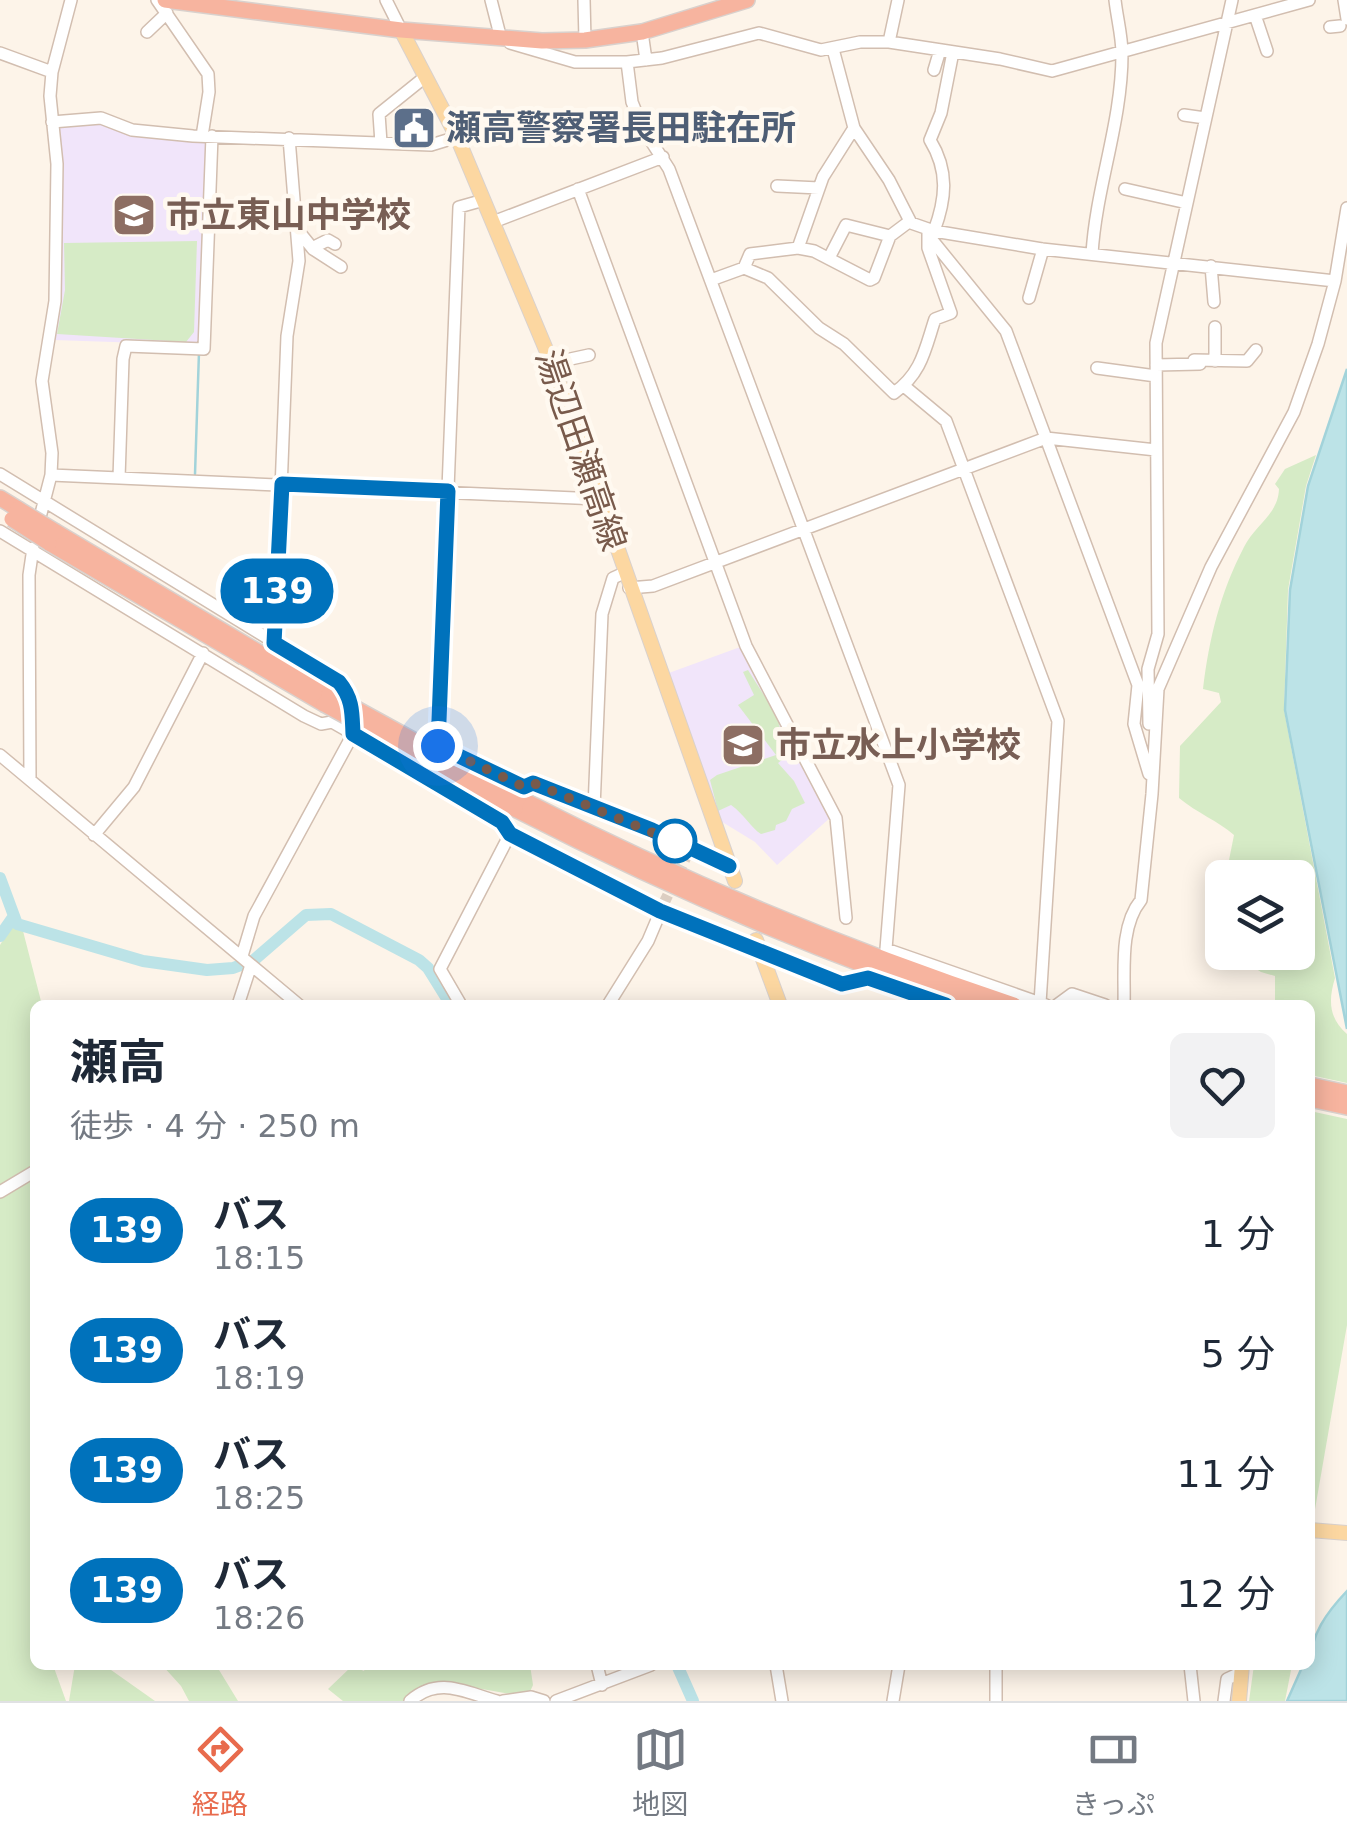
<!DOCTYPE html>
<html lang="ja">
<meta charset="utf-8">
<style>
:root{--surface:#fff;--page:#f2f2f3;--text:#1f2937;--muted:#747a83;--line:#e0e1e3;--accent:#e86b4d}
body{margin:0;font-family:"DejaVu Sans","Noto Sans JP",sans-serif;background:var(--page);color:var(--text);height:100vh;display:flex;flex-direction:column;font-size:38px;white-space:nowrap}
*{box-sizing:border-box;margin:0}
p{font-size:32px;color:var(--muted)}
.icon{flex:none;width:55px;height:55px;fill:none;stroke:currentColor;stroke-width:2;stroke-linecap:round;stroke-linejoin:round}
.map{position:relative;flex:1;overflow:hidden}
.panel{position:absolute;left:30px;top:1000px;width:1285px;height:670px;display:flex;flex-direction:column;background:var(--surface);border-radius:15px;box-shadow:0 5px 25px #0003}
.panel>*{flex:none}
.badge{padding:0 20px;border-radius:32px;font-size:35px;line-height:65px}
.controls{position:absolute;left:1205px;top:860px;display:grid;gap:20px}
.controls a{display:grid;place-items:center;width:110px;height:110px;border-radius:15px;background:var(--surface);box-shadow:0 5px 25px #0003;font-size:50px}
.you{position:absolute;width:50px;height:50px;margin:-25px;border:8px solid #fff;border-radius:50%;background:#1a73e8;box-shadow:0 0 0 15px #1a73e833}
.map>.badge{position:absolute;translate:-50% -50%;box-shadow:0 0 0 5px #fff}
.round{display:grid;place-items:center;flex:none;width:105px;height:105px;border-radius:15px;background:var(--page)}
.summary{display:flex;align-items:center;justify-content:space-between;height:170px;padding:0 40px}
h1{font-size:48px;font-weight:700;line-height:75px}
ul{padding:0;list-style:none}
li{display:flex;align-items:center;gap:30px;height:120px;padding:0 40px}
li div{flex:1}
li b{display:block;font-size:38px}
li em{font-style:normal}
li .badge{min-width:110px;font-weight:700;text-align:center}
.tab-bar{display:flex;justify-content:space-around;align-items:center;height:140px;border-top:2px solid var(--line);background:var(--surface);font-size:28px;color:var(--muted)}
.tab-bar a{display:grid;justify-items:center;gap:5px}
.tab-bar .on{color:var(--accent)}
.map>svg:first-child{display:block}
.education{fill:#f1e5fa}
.green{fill:#d6ebc6}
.water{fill:#bce3e7;stroke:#a2d3da;stroke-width:2.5}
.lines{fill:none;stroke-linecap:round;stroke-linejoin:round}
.stream{stroke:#a2d3da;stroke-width:2.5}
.river{stroke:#bce3e7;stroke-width:12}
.minor-tunnel{stroke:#dccec2;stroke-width:11;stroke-dasharray:11 5.5;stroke-linecap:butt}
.minor-casing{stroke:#d2beb0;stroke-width:14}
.major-casing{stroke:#d9d1cd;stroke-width:16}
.highway-casing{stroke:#d9d1cd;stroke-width:18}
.minor{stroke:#fff;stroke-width:11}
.major{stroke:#fcd7a1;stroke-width:14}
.highway{stroke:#f7b49f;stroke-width:15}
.highway-bridge-casing{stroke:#d9d1cd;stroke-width:18;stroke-linecap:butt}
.highway-bridge{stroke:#f7b49f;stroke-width:15}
.line-casing{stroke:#fff;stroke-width:22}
.line{stroke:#0072bc;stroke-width:15}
.walk{stroke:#785a4b;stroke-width:10;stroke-dasharray:0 18}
.stop-dot{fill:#fff;stroke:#0072bc;stroke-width:5}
.labels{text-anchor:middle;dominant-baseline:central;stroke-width:9;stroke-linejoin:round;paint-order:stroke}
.service-label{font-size:35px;font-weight:bold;fill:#4e5e75;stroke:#fff9f0;text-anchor:start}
.education-label{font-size:35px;font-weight:bold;fill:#785e54;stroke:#fff9f0;text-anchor:start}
.street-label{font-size:35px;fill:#785a4b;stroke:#fff9f0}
</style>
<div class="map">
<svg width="1347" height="1701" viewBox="0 0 1347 1701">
<rect width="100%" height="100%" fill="#fdf4e9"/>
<!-- education -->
<path class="education" d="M90 121 210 141 201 345 54 340 61 299 63 183 57 124Z
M743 646 831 817 777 865 755 842 719 820 666 674Z"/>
<!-- green -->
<path class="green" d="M197 241 194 332 186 342 57 334 65 290 64 243Z
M1316 455 1306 486 1288 590 1284 710 1335 978C1328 1001 1329 1018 1347 1034V1083L1310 1075V1005H1275V976L1261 972 1247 963 1248 954 1298 952V878L1232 877 1237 865 1229 860 1234 835C1218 821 1197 813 1179 798L1180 746 1221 702 1219 693 1203 689C1209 639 1220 593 1244 547 1255 525 1278 515 1279 489L1275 484 1285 469Z
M748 670 781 722 779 725 789 748 794 747 795 750 778 763 794 781 805 803 792 809 786 821 776 825 775 830 761 834C751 828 745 815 731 805L718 811 710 780 717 775 776 755 738 705 754 695 743 672Z
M11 927 23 931 42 1005H35V1665H53L66 1701H0V945Z
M1310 1111 1347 1119V1325L1314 1515H1310Z
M75 1665H104L155 1701H69Z
M162 1665H216L238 1701H189L181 1686Z
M366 1665H530L533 1685 529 1694 522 1696 454 1684 421 1701H343L328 1689 352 1666 364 1671Z
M1254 1665H1292L1285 1701H1249Z"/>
<!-- water -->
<path class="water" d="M1347 369V1029L1285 710 1290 590 1308 486Z
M1347 1591V1701H1287L1303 1665H1310C1310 1635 1327 1612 1347 1591Z"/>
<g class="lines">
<!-- stream -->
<path class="stream" d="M195 474 199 352"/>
<!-- river -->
<path class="river" d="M0 878 17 924 143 961 207 970 233 968 254 960 306 915 331 914 419 960 428 968 451 1005
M0 936 14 916
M677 1665 693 1701"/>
<!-- minor-tunnel -->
<path class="minor-tunnel" d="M234 662 250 637
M663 905 686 857"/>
<defs>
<path id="minor" d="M157 0 208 74 209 92 202 136
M386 0 401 30
M491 0 501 39
M584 0 585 40
M1344 0 1347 19
M1255 15 1267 51
M1330 27 1340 26
M147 32 167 13
M642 32 646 60
M889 42 898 0
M510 43 575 62H627L662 58 759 33 821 50 860 42H889L1000 59 1052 71 1309 0
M833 49 854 128 889 180 911 223 934 231 1042 249 1335 281
M0 53 52 72
M627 62 632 102 642 127 669 169 899 785 886 949 1046 1005
M934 70 940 50
M1184 115 1205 118
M52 122 101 118 132 130 193 136 431 145 457 137
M381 143 379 114 425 77
M777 186 819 188
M578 189 746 646 836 818 846 918
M1125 189 1187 203
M484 200 459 207 438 746 524 787 533 783 652 830 729 866
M493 222 663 157
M296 228 313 249 341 267
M934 231C946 199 949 171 930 140L941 113 953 52
M928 235 1006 331 1138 685 1134 724 1149 774
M312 248 328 240 335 244
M798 248 814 251 870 280 874 278 890 236
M1092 254C1096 187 1122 122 1122 54 1122 36 1117 18 1115 0
M829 258 846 225 890 236 910 221
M1211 266 1214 302
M744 268 750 254 798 248 823 177 854 128
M711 280 744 268 768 278 819 328 844 344 894 393C922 373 925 349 935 319L951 313 928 248V233
M1029 298 1043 249
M1194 360 1247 361 1256 350
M1215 361V327
M552 363 589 355
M1156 365 1200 364
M1097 368 1156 376
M904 386 946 421 1058 721 1040 1003
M0 474 339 682 352 701V711
M51 475 598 499
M119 478 123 359 126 346 204 349 212 136
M38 525 51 475 52 453 42 381 55 301 57 164 50 96 52 72 71 0
M0 531 304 716 321 724 332 722 353 734V730
M629 588 653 586 1046 438 1156 450
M275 643 287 336 299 261 289 138
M1149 724 1148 669 1158 634 1156 343 1232 0
M0 755 299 1005
M30 779 29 575 33 548
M594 808 602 614 613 578 624 573
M94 835 134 787 203 653
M242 956 254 916 353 734 503 822 510 834 660 911 842 984 867 977 946 1005
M238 1005 251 965
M461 1005 440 969 510 834
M608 1005 648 941 662 908
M1057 1005 1072 994 1105 1005
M1124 1005C1125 972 1119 927 1141 900L1152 794 1158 689 1211 567 1294 412 1318 344 1335 281 1347 208
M0 1192 35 1171
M597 1665 602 1685
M776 1665 782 1701
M1190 1665 1194 1701
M410 1701C439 1676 464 1692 497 1701
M503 1701 531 1697 544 1701
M556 1701 651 1665
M893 1701 899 1665
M996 1701V1665
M1224 1701 1227 1679 1242 1672"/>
<path id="major" d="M401 30 457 137 555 371 735 881
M756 940 780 1005
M1310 1530 1347 1533
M1239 1701 1242 1665"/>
<path id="highway" d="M165 0 401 30 542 41 585 40 642 32 747 0
M0 498 18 509
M56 532 329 694
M49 543 324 704
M519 798C678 879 844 949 1014 1005
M515 809C663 885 817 952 976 1005
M1310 1085 1347 1093
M1310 1099 1347 1107"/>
</defs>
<!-- minor casing -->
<use href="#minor" class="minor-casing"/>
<!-- major casing -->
<use href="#major" class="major-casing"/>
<!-- highway casing -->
<use href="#highway" class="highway-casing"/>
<!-- minor -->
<use href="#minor" class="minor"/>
<!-- major -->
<use href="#major" class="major"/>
<!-- highway -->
<use href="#highway" class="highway"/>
<defs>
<path id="highway-bridge" d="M18 509 56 532
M12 519 49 543
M329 694 519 798
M324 704 515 809"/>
</defs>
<!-- highway-bridge casing -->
<use href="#highway-bridge" class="highway-bridge-casing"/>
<!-- highway-bridge -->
<use href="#highway-bridge" class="highway-bridge"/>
</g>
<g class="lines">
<defs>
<path id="line" d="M729 866 652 830 533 783 524 787 438 746 448 491 282 484 274 643 339 682C353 699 352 713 353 734L502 822 510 834 660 911 842 984 868 978 946 1005"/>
</defs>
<!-- line casing -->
<use href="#line" class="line-casing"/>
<!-- line -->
<use href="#line" class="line"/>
<!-- walk -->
<path class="walk" d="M438 746 524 787 533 783 680 844 675 841"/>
</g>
<!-- icons -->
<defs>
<symbol id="civic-square" viewBox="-11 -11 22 22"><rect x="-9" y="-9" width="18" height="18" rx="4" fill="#5c6f8a" stroke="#fff9f0"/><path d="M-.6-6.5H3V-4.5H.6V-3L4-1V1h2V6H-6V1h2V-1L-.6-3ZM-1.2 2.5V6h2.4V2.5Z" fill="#fff"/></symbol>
<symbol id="school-square" viewBox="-11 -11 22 22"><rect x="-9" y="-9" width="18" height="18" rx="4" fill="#8d6e63" stroke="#fff9f0"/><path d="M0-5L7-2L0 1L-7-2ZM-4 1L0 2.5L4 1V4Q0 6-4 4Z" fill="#fff"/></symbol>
</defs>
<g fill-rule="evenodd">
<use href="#civic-square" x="389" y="103" width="50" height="50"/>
<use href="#school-square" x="109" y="190" width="50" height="50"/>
<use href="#school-square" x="718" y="720" width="50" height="50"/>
</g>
<!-- markers -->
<circle class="stop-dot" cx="675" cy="841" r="20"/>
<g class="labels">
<!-- service labels -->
<g class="service-label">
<text x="446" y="128">瀬高警察署長田駐在所</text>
</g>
<!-- education labels -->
<g class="education-label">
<text x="166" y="215">市立東山中学校</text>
<text x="776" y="745">市立水上小学校</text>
</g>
<!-- street labels -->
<g class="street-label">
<text transform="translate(581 450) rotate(71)">湯辺田瀬高線</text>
</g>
</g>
</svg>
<div class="controls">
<a><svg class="icon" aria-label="layers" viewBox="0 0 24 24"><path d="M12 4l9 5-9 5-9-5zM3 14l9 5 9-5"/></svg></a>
</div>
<div class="you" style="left:438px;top:746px"></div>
<b class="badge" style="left:277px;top:591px;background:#0072bc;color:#fff">139</b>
<section class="panel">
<div class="summary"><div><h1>瀬高</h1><p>徒歩 · 4 分 · 250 m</p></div><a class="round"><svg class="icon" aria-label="heart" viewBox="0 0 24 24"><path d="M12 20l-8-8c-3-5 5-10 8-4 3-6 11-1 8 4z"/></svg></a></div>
<ul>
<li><span class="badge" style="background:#0072bc;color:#fff">139</span><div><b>バス</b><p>18:15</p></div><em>1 分</em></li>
<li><span class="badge" style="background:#0072bc;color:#fff">139</span><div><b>バス</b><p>18:19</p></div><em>5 分</em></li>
<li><span class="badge" style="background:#0072bc;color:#fff">139</span><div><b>バス</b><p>18:25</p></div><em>11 分</em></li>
<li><span class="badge" style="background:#0072bc;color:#fff">139</span><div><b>バス</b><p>18:26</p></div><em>12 分</em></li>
</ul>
</section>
</div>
<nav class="tab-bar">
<a class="on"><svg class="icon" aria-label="directions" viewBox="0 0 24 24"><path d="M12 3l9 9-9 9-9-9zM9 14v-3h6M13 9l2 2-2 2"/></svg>経路</a>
<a><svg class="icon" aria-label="map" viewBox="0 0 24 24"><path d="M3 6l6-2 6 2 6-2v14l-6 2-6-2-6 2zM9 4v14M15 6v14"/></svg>地図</a>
<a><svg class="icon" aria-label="tickets" viewBox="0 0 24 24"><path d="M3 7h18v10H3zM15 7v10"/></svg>きっぷ</a>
</nav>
